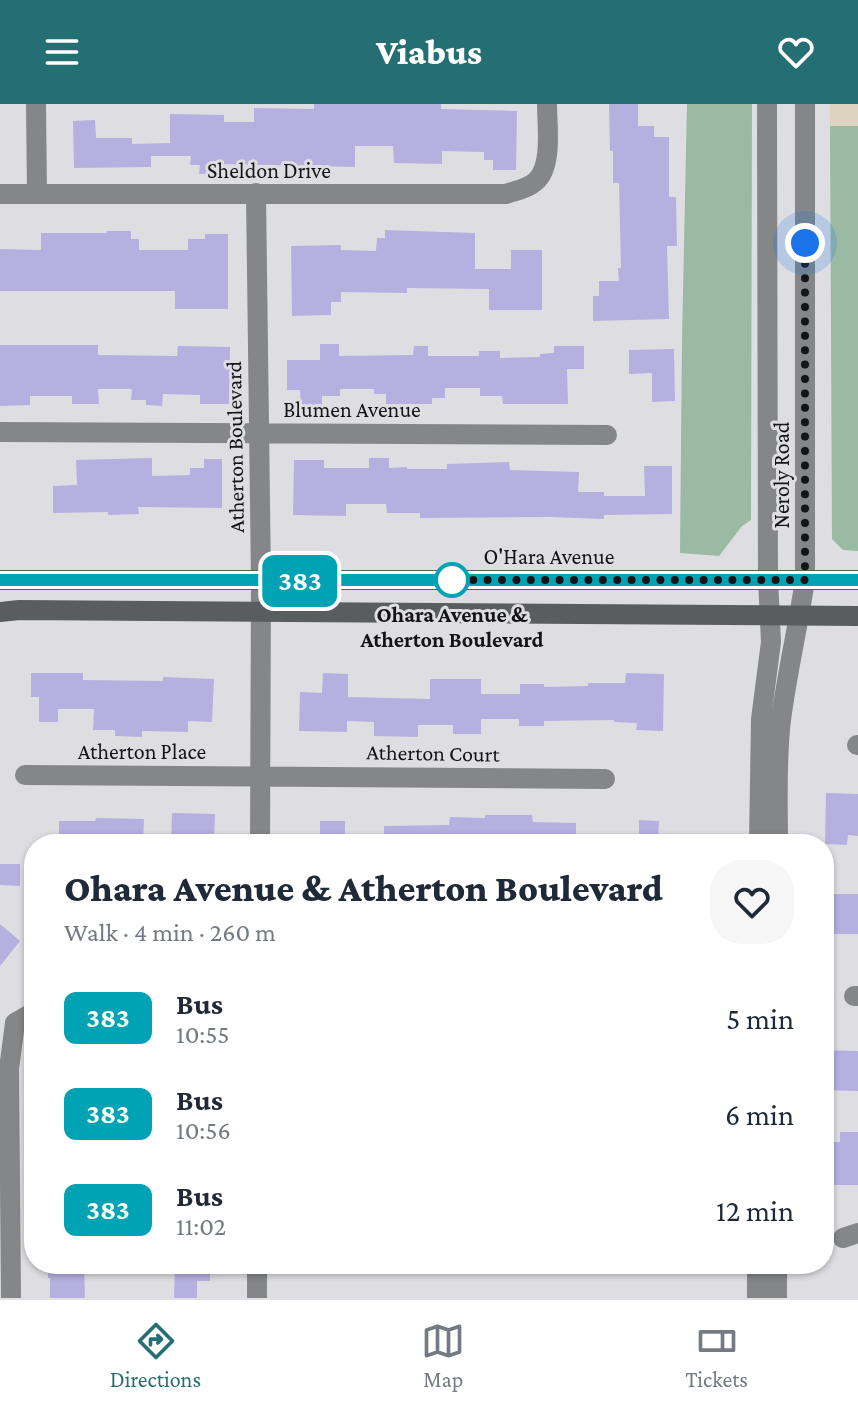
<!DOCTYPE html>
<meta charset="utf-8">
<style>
:root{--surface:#fff;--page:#f6f6f7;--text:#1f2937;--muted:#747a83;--line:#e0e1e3;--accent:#246f74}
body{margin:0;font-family:"Crimson Pro",serif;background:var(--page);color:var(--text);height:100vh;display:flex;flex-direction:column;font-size:30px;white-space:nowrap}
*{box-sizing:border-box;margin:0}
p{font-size:26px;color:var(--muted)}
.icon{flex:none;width:44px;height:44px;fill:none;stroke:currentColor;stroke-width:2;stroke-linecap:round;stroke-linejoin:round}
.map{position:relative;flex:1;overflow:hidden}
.sheet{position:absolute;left:24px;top:730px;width:810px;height:440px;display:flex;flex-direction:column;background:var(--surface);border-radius:32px;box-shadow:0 2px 6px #0004}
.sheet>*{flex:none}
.badge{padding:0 16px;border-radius:12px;font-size:28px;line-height:52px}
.you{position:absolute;width:40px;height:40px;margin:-20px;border:6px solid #fff;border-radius:50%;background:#1a73e8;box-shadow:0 0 0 12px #1a73e833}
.map>.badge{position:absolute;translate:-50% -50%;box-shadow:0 0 0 4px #fff}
.round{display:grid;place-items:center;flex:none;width:84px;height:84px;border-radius:32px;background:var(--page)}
.summary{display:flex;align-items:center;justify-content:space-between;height:136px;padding:0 40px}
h1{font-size:38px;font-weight:800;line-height:60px}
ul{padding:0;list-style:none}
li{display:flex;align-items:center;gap:24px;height:96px;padding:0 40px}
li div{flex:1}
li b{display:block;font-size:30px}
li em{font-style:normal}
li .badge{min-width:88px;font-weight:700;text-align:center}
header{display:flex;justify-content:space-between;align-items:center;height:104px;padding:0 40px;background:var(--accent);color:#fff;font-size:36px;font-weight:800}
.dock{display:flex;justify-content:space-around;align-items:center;height:112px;border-top:2px solid var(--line);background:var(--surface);font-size:22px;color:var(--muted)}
.dock a{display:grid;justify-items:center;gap:4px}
.dock .selected{color:var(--accent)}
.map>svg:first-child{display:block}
.education{fill:#ddd4bf}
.green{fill:#9abaa3}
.building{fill:#b5b0e0}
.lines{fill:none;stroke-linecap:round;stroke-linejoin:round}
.minor{stroke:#848687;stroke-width:20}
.tertiary{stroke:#848687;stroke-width:20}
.secondary{stroke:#595d5d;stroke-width:20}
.line-casing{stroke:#fff;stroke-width:18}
.line{stroke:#00a3b4;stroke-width:12}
.walk{stroke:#141416;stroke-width:8;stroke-dasharray:0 14.4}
.stop-dot{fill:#fff;stroke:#00a3b4;stroke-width:4}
.labels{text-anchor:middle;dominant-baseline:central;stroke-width:6;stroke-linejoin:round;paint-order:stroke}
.street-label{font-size:22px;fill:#141416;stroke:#dedee2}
.stop-label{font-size:22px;font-weight:bold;fill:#141416;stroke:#dedee2}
</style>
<header><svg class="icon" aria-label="menu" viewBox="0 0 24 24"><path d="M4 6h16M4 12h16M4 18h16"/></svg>Viabus<svg class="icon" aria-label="heart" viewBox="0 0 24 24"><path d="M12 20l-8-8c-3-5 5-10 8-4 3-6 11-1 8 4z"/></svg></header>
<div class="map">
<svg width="858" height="1194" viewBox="0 0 858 1194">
<rect width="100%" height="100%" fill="#dedee2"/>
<!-- education -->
<path class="education" d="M830 0H858V22H830Z"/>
<!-- green -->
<path class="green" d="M687 0H752L751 416 742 422 719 452 680 449 682 236Z
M830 22H858V447L843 446 832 435Z"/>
<!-- building -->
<path class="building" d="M314 0H441V5L517 7 516 66H493V56H484V48L442 47V60L394 59 393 42H355V63L223 60 222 70H199L200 61H190L191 52H151V63L74 64 73 17 95 16 96 34H132V40L170 39V10L224 11V18H254V4L314 5Z
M609 0H638V22H654V33H669V93H676L677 142H667L669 215 593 217V192H599V177H619L618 164H621L619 79H613V47H610Z
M385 126 475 129V165H511V146H542V206H489V185L407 184V189L341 188V198H331V211L292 212 291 142 341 141V146L376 147 377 134H385Z
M107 127H131V135H139V146H188V135H205V130H228V205H175V187H0V145L41 146V129H107Z
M320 240H339V252L413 251 414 242H428V252H479V247H500V254L540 253V250L554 249V242H584V265H567L568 300H503L502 292H480V284H445V294H432V300H386V290H374V285H340V292H322V301H301L300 286H287V256H320Z
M0 241H98V251L177 252 178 242 230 243 229 300H200V291L163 290 162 302 146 301V296H131L132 285H98L99 300H72V292H30V301L0 302Z
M674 245 675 297 652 298V269L629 270V246Z
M152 354V372L190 371V364H204V355H222V404L138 403 139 410 108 411V408L53 409V382L77 381 76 356Z
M369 354H389V364L407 363V365H447V360L509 358 510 366 579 368 578 388H604V392H645L644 362H672V410L604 411V415L550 413 420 414V409H387L386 400H346V412L293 411 294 356H324V364H369Z
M31 569H83V576L163 577V573L214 575 212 618 188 617V628L142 627V633L115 632V626H93L94 605H58V618H39V593H31Z
M323 569 348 570V593L430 595V575H481V590H520V580H544V583L588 582V579H625L626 569 664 570 663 627 636 626 637 619 614 618V616L544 617V622H519V615H481V630H453V621H418V633L374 632V618L347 617V628L299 627 300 588 322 589Z
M826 689 858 690V732L848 731 847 741 825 740Z
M172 709 215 710 214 740H171Z
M485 711H532L533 718 576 719V740H384V722L449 721 450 713 485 714Z
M96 714 144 715 143 740H59V717H95Z
M639 716 659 717 658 740H639Z
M320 717H345V740H320Z
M0 760H20V782L0 781Z
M827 790H858V830H826Z
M0 820 20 837 0 862Z
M824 946 858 947V987L824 986Z
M840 1028H858V1081H824V1038H840Z
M48 1160H84L85 1194H50V1174H48Z
M175 1160H210V1177H197V1194H174Z"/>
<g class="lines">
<!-- minor -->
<path class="minor" d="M36 0 37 90
M256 89 261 477 260 740
M0 90H506C515 87 529 84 536 77 553 62 547 21 547 0
M0 328 607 331
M857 641H858
M25 671 605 675
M854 892H858
M843 1134 858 1129
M11 1194 9 965 15 919 34 908
M257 1194V1160"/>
<!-- tertiary -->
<path class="tertiary" d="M759 740 761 615 771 538 768 475 767 0
M778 740C778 699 776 657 781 616 787 569 798 523 805 476V0
M774 1160 777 1165V1194
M757 1194V1170L760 1160"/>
<!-- secondary -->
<path class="secondary" d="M0 476H858
M0 508 19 506 858 512"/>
</g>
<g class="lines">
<defs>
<path id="line" d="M0 476H858"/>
</defs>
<!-- line casing -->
<use href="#line" class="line-casing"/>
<!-- line -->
<use href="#line" class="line"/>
<!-- walk -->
<path class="walk" d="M452 476H441H805V139"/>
</g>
<!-- markers -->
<circle class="stop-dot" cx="452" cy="476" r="16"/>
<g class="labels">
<!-- street labels -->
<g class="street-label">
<text x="269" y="66">Sheldon Drive</text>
<text x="352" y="305">Blumen Avenue</text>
<text transform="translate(235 343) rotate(-91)">Atherton Boulevard</text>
<text transform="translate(781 371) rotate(-90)">Neroly Road</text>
<text x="549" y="452">O'Hara Avenue</text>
<text x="142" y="647">Atherton Place</text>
<text transform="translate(433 649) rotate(1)">Atherton Court</text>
</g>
<!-- stop labels -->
<g class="stop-label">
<text x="452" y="510">Ohara Avenue &amp;<tspan x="452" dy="25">Atherton Boulevard</tspan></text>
</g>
</g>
</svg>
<div class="you" style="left:805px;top:139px"></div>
<b class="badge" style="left:300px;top:477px;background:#00a3b4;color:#fff">383</b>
<section class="sheet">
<div class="summary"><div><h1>Ohara Avenue &amp; Atherton Boulevard</h1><p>Walk · 4 min · 260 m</p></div><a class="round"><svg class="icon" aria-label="heart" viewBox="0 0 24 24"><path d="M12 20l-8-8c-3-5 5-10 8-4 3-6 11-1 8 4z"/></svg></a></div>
<ul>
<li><span class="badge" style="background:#00a3b4;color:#fff">383</span><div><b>Bus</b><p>10:55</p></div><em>5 min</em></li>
<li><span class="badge" style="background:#00a3b4;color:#fff">383</span><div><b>Bus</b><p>10:56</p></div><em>6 min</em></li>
<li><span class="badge" style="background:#00a3b4;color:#fff">383</span><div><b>Bus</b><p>11:02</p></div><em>12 min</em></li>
</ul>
</section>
</div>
<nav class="dock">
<a class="selected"><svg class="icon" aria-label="directions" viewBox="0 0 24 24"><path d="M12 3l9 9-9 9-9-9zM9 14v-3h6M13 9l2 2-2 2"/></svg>Directions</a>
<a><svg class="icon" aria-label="map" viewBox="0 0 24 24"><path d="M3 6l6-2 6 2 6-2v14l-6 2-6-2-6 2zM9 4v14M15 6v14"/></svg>Map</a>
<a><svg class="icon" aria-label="tickets" viewBox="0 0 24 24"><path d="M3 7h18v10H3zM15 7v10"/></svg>Tickets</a>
</nav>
